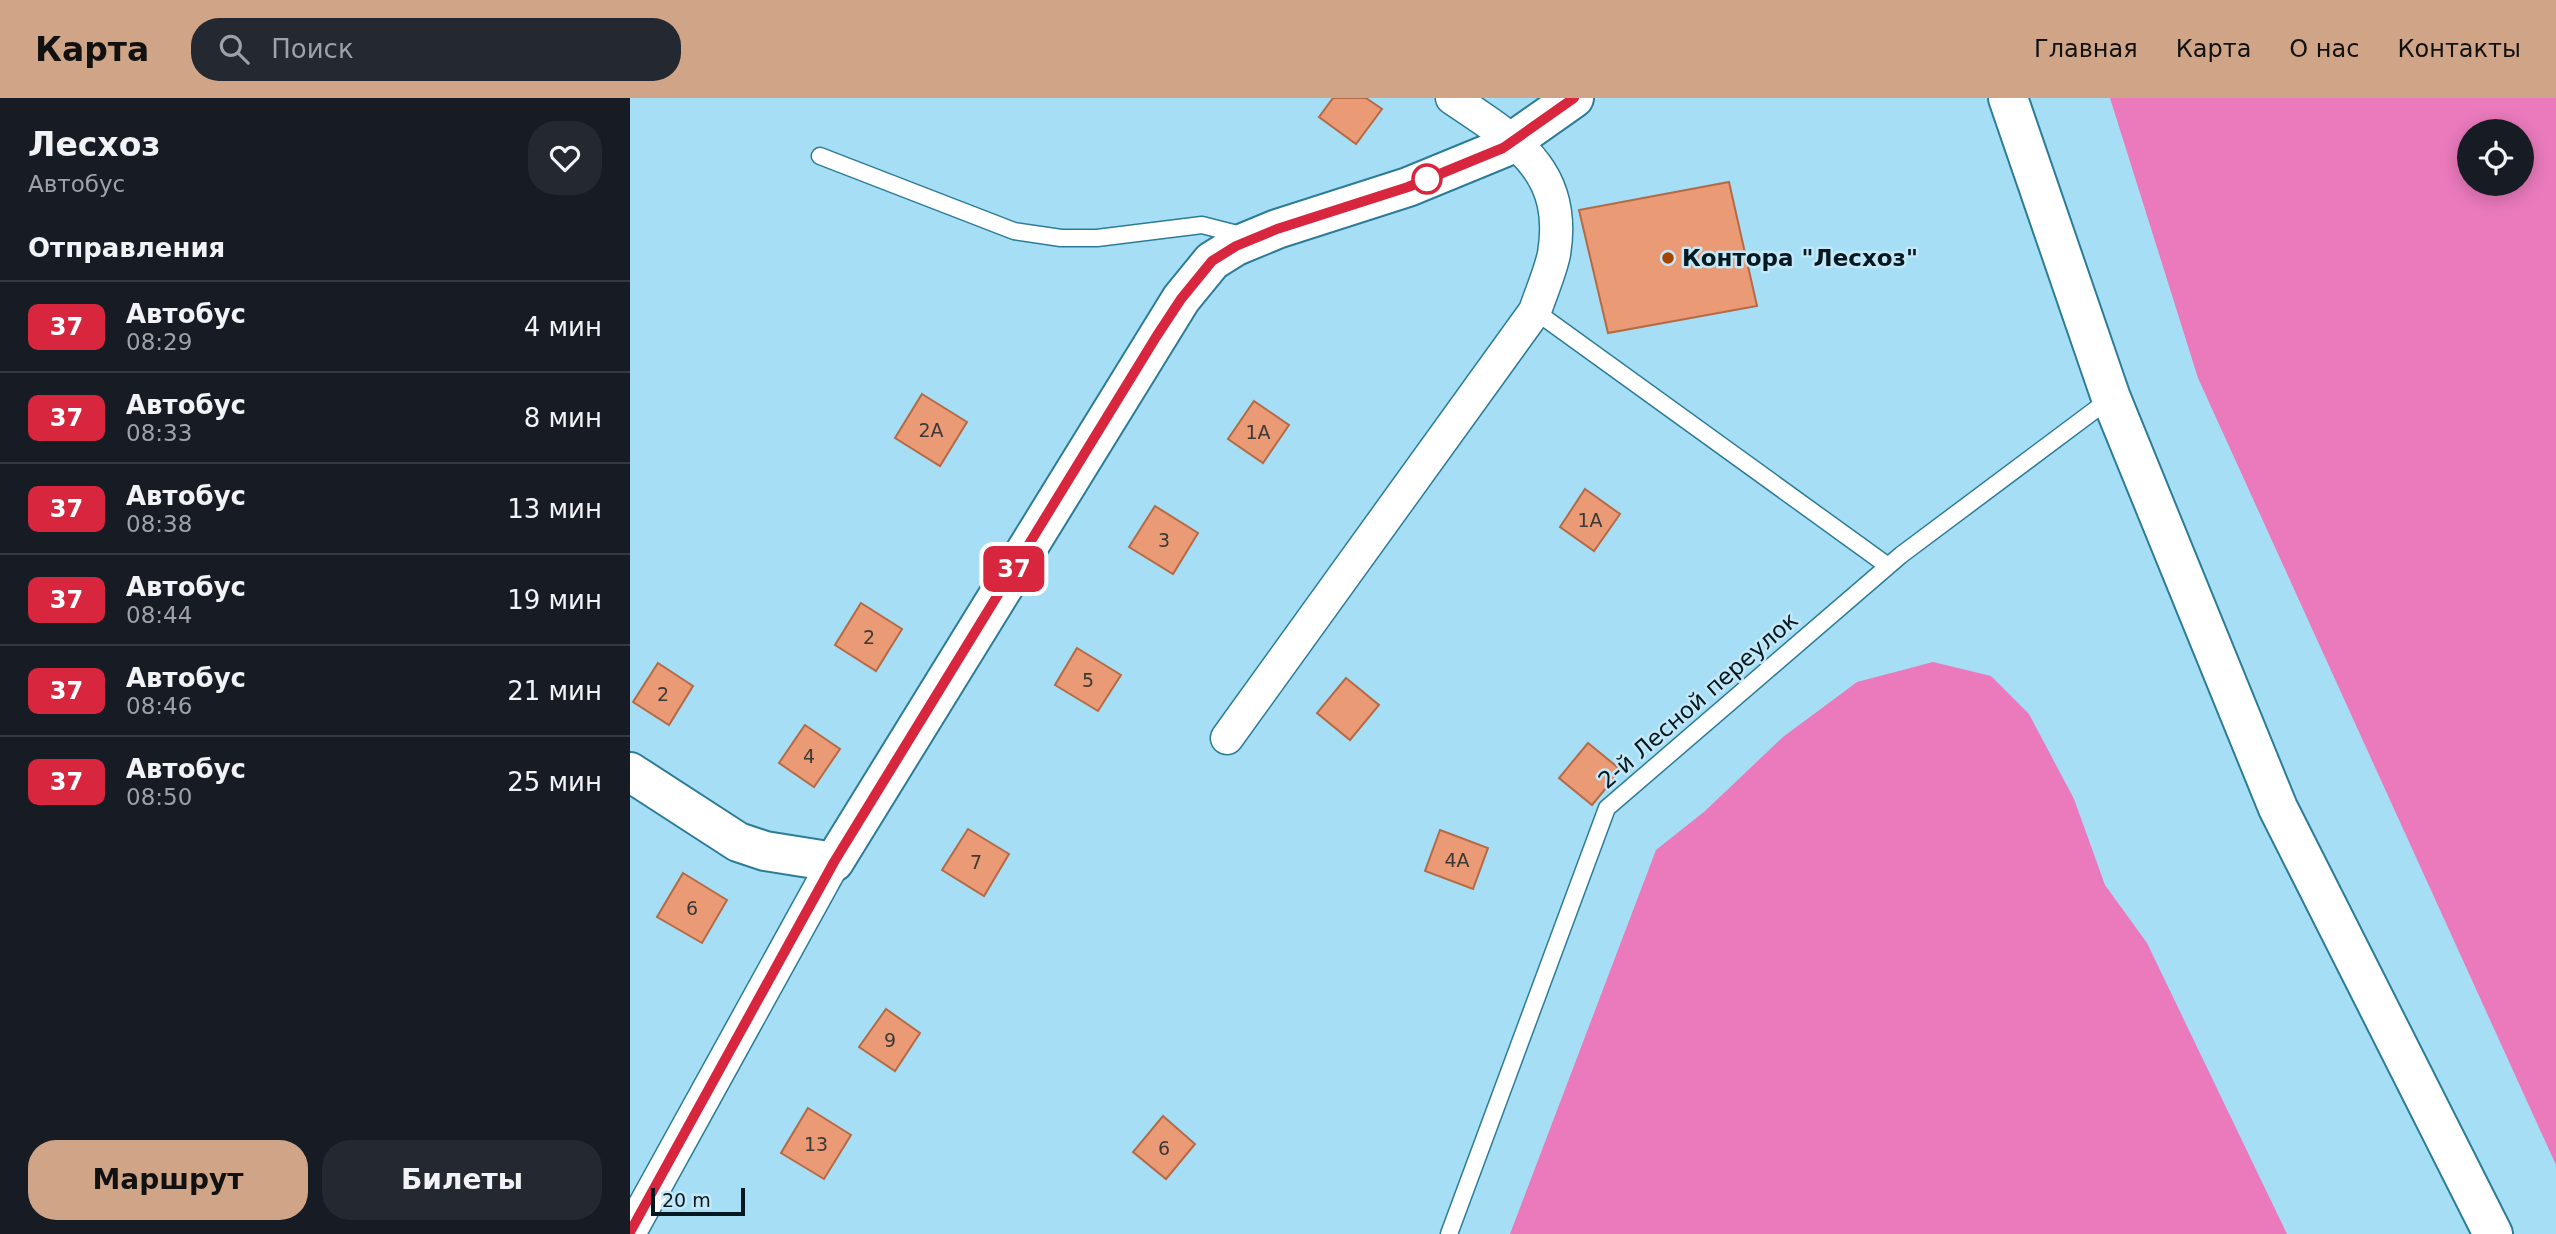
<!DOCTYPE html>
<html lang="ru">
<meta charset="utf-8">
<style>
:root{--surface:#171b24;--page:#242831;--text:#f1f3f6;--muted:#9ea1a6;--line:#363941;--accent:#cfa487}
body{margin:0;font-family:"DejaVu Sans",sans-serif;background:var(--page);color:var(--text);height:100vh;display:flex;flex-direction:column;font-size:26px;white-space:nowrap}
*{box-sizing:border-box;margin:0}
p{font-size:23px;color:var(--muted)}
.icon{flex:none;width:38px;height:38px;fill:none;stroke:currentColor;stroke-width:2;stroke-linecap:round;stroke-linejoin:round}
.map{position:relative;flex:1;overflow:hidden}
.side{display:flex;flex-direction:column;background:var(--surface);width:630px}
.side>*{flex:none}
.badge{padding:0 14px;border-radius:10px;font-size:24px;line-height:46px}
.controls{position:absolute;left:1827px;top:21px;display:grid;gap:14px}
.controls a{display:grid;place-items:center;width:77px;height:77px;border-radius:50%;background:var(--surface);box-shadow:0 4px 18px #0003;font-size:35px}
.scale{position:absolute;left:21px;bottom:18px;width:94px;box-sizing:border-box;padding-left:7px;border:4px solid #031921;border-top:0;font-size:19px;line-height:24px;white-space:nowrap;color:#031921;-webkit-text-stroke:5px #c4e8f8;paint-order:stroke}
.map>.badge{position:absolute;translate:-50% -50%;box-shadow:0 0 0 4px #fff}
h2{padding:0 28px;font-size:26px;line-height:63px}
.round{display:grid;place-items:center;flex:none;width:74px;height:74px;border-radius:28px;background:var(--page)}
.overview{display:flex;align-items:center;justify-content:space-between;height:119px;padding:0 28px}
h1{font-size:33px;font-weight:700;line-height:52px}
.cta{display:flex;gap:14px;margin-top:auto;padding:14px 28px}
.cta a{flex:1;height:80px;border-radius:28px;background:var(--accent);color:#111;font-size:28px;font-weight:700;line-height:80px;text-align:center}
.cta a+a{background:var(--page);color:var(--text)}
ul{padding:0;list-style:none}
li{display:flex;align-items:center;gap:21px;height:91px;padding:0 28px;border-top:2px solid var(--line)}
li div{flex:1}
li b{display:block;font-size:26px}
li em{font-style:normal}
li .badge{min-width:77px;font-weight:700;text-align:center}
header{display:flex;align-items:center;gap:42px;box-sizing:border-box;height:98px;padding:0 35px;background:var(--accent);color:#111}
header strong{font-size:33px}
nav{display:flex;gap:38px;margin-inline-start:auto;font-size:24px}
.search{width:490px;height:63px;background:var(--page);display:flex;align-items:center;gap:18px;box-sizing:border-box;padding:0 24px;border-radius:28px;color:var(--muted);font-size:26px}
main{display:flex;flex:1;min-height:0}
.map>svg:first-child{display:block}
.forest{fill:#ea7abc;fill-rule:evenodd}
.building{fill:#ea9a75;stroke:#b56a46;stroke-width:2}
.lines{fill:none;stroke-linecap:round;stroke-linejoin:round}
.service-casing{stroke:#2c7c98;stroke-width:19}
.minor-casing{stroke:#2c7c98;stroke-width:35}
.tertiary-casing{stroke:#2c7c98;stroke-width:42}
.service{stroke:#fff;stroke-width:16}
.minor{stroke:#fff;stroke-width:32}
.tertiary{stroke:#fff;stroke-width:38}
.line-casing{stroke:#fff;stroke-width:16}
.line{stroke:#d7263d;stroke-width:10}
.stop-dot{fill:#fff;stroke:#d7263d;stroke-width:3.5}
.poi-dot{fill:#a54300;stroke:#c4e8f8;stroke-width:2.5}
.labels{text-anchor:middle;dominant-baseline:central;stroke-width:5;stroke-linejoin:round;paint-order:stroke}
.number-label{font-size:19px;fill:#3d3936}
.poi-label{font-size:23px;font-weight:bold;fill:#031921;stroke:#c4e8f8;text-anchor:start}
.street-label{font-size:23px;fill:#031921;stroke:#c4e8f8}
</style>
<header>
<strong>Карта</strong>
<div class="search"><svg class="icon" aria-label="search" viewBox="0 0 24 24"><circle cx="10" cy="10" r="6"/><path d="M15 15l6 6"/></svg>Поиск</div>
<nav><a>Главная</a><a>Карта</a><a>О нас</a><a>Контакты</a></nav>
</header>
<main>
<section class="side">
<div class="overview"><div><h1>Лесхоз</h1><p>Автобус</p></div><a class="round"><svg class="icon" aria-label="heart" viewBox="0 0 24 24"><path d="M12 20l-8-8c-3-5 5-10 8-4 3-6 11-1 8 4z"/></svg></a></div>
<h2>Отправления</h2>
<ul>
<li><span class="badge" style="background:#d7263d;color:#fff">37</span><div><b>Автобус</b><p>08:29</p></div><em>4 мин</em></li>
<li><span class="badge" style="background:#d7263d;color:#fff">37</span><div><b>Автобус</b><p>08:33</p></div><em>8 мин</em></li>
<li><span class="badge" style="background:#d7263d;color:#fff">37</span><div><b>Автобус</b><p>08:38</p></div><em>13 мин</em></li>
<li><span class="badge" style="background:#d7263d;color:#fff">37</span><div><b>Автобус</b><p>08:44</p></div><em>19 мин</em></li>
<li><span class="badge" style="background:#d7263d;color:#fff">37</span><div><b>Автобус</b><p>08:46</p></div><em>21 мин</em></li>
<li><span class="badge" style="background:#d7263d;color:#fff">37</span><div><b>Автобус</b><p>08:50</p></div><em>25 мин</em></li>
</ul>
<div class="cta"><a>Маршрут</a><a>Билеты</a></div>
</section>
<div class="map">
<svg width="1926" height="1136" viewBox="0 0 1926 1136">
<rect width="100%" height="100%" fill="#a6def5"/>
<!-- forest -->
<path class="forest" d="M1480 0H1926V1067L1568 280ZM1892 33V86H1839V33Z
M1303 564 1361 578 1399 616 1444 701 1475 787 1517 845 1657 1136H880L1026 752 1075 713 1153 639 1227 584Z"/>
<!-- building -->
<path class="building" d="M703 0H736L752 11 726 46 689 19Z
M1099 84 1127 208 978 235 949 112Z
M292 296 337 324 310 368 265 340Z
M624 303 659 327 633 365 598 341Z
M955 391 990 416 964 453 930 429Z
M525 408 568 435 543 476 499 449Z
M231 505 272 531 246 573 205 547Z
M447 550 491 577 468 613 425 587Z
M28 565 63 588 39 627 3 604Z
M716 580 749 607 720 642 687 615Z
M175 627 210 651 184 689 149 665Z
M958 645 991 672 962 707 929 680Z
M338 731 379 756 354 798 312 772Z
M810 732 858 750 843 791 795 773Z
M53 775 97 802 72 845 27 819Z
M256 911 290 935 265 973 229 949Z
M178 1010 221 1037 194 1081 151 1055Z
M533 1018 565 1046 536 1081 503 1054Z"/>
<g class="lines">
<defs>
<path id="service" d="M190 58 384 133 431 140H467L572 127 615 138
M905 213 1258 468
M819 1136 977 710 1271 457 1481 300"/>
<path id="minor" d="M597 640 905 213C911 195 920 175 924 156 938 71 884 42 822 0
M0 1134 204 764"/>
<path id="tertiary" d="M1378 0 1481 300 1648 710 1863 1136
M0 674 108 744 135 753 204 764 551 201 582 163 606 148 647 131 778 89 873 50 944 0"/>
</defs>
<!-- service casing -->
<use href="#service" class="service-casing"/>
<!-- minor casing -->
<use href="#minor" class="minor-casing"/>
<!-- tertiary casing -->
<use href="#tertiary" class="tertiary-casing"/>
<!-- service -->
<use href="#service" class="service"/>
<!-- minor -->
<use href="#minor" class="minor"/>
<!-- tertiary -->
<use href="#tertiary" class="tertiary"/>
</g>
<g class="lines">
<defs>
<path id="line" d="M0 1134 204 764 526 239 551 201 582 163 606 148 647 131 778 89 873 50 944 0"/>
</defs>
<!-- line casing -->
<use href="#line" class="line-casing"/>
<!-- line -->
<use href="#line" class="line"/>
</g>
<!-- markers -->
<circle class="stop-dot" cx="797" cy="81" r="14"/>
<circle class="poi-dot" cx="1038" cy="160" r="7"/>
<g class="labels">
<!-- number labels -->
<g class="number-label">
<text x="301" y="332">2А</text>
<text x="628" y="334">1А</text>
<text x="960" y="422">1А</text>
<text x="534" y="442">3</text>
<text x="239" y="539">2</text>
<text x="458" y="582">5</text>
<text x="33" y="596">2</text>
<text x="179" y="658">4</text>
<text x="827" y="762">4А</text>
<text x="346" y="764">7</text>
<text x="62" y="810">6</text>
<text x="260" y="942">9</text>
<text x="186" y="1046">13</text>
<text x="534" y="1050">6</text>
</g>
<!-- poi labels -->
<g class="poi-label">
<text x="1052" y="160">Контора "Лесхоз"</text>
</g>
<!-- street labels -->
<g class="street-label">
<text transform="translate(1068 602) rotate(-41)">2-й Лесной переулок</text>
</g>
</g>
</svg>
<div class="controls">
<a><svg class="icon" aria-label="locate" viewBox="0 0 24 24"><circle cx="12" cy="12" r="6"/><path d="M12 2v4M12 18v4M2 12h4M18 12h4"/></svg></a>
</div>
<div class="scale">20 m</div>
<b class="badge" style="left:384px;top:471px;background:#d7263d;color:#fff">37</b>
</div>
</main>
